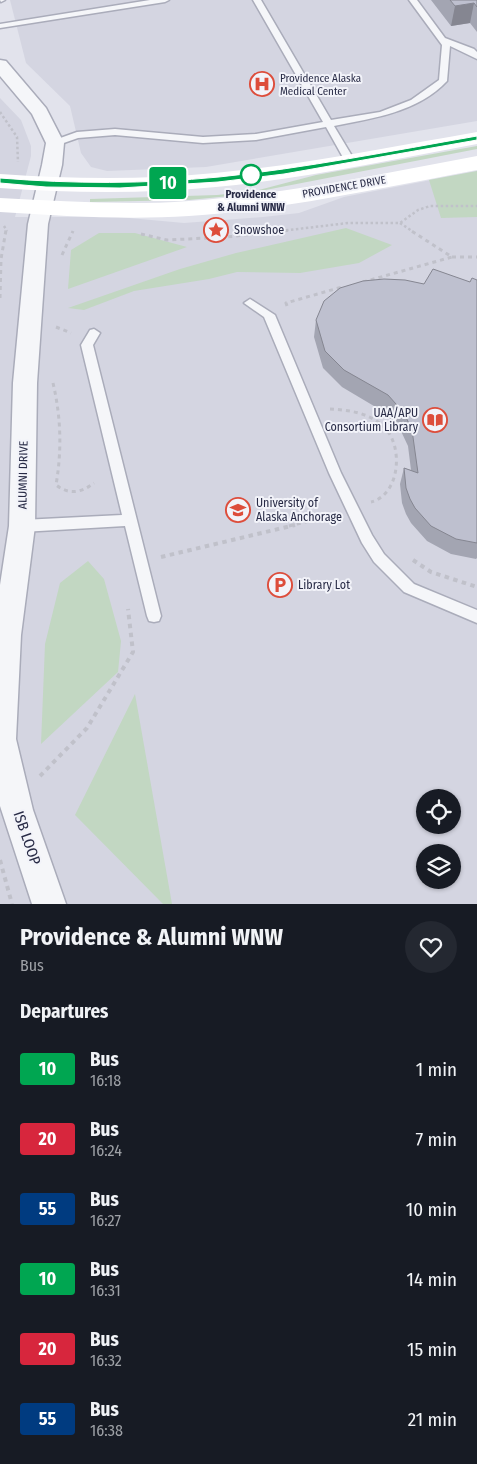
<!DOCTYPE html>
<style>
:root{--surface:#171b24;--page:#242831;--text:#f1f3f6;--muted:#9ea1a6}
body{margin:0;font-family:"Fira Sans Condensed",sans-serif;background:var(--page);color:var(--text);height:100vh;display:flex;flex-direction:column;font-size:19px;white-space:nowrap}
*{box-sizing:border-box;margin:0}
p{font-size:16px;color:var(--muted)}
.icon{flex:none;width:28px;height:28px;fill:none;stroke:currentColor;stroke-width:2;stroke-linecap:round;stroke-linejoin:round}
.map{position:relative;height:904px;overflow:hidden}
.details{display:flex;flex-direction:column;background:var(--surface);flex:1}
.details>*{flex:none}
.badge{padding:0 10px;border-radius:4px;font-size:18px;line-height:32px}
.tools{position:absolute;left:416px;top:789px;display:grid;gap:10px}
.tools a{display:grid;place-items:center;width:45px;height:45px;border-radius:50%;background:var(--surface);box-shadow:0 1px 4px #0004;font-size:25px}
.map>.badge{position:absolute;translate:-50% -50%;box-shadow:0 0 0 2px #fff}
h2{padding:0 20px;font-size:19px;line-height:45px}
.round{display:grid;place-items:center;flex:none;width:52px;height:52px;border-radius:26px;background:var(--page)}
.head{display:flex;align-items:center;justify-content:space-between;height:85px;padding:0 20px}
h1{font-size:24px;font-weight:700;line-height:38px}
ul{padding:0;list-style:none}
li{display:flex;align-items:center;gap:15px;height:70px;padding:0 20px}
li div{flex:1}
li b{display:block;font-size:19px}
li em{font-style:normal}
li .badge{min-width:55px;font-weight:700;text-align:center}
.map>svg:first-child{display:block}
.built{fill:#d4d5e1;fill-rule:evenodd}
.green{fill:#c2d7c2}
.lines{fill:none;stroke-linecap:round;stroke-linejoin:round}
.service-casing{stroke:#aaacba;stroke-width:3}
.minor-casing{stroke:#aaacba;stroke-width:3}
.path-far2{stroke:#c0c1ca;stroke-width:2.5;stroke-dasharray:2.5 2.5;stroke-linecap:butt}
.path-far1{stroke:#c0c1ca;stroke-width:3;stroke-dasharray:4 4;stroke-linecap:butt}
.path{stroke:#c0c1ca;stroke-width:4;stroke-dasharray:4.5 4.5;stroke-linecap:butt}
.service{fill:#f5f6f9;fill-rule:evenodd}
.minor{fill:#f5f6f9;fill-rule:evenodd}
.secondary{fill:#fff;fill-rule:evenodd}
.wall{fill:#a3a5b2}
.shaded-wall{fill:#858691}
.building{fill:#bec0cf;stroke:#858691}
.line{fill:#00a651;stroke:#fff}
.stop-dot{fill:#fff;stroke:#00a651;stroke-width:2.5}
.labels{text-anchor:middle;dominant-baseline:central;stroke-width:4;stroke-linejoin:round;paint-order:stroke}
.far-poi-label{font-size:11px;fill:#282b46;stroke:#f2f3f9;text-anchor:start}
.far-street-label{font-size:11px;fill:#282b46;stroke:#f2f3f9}
.far-stop-label{font-size:11px;font-weight:bold;fill:#282b46;stroke:#f2f3f9}
.poi-label{font-size:12px;fill:#282b46;stroke:#f2f3f9;text-anchor:start}
.street-label{font-size:12px;fill:#282b46;stroke:#f2f3f9}
.near-street-label{font-size:15px;fill:#282b46;stroke:#f2f3f9}
</style>
<div class="map">
<svg width="477" height="904" viewBox="0 0 477 904">
<rect width="100%" height="100%" fill="#e2e3ec"/>
<!-- built -->
<path class="built" d="M10 0H477V121L206 167 107 171 91 167 81 153 70 106 26 63Z
M0 98 21 120 31 146V156L15 217H118L184 223 263 217 299 213 344 197 477 171V904H0ZM425 798H452V825H425ZM425 852H452V880H425Z"/>
<!-- green -->
<path class="green" d="M477 146V149L240 195 189 200 90 202V199L217 195 255 191 316 175Z
M477 171V217L441 218 429 180Z
M346 228 392 245 359 263 300 273 237 272 209 279 134 291 84 310 68 308 180 269 236 253Z
M99 233H135L187 247 68 289 71 250Z
M88 561 104 579 121 641 118 672 41 744 45 644 60 583Z
M135 694 172 904H163L75 815Z"/>
<g class="lines">
<defs>
<path id="service" d="M0 0H5L1 2Z
M150 0H169L165 2 0 28V24Z
M253 0H261L331 120 380 112 411 100 439 80 442 45 409 0H417L445 38 474 49 477 52V59L450 46 447 81C418 112 374 118 334 126L355 161 350 164 345 161 326 127 256 140 203 143 115 135 78 138 58 145H52V141L77 132 115 129 203 137 256 134 323 122Z
M250 299 275 315 341 473 372 535 384 554 414 584 477 610V623L404 592 374 562 362 543 329 473 264 317 244 303Z
M94 329 100 333 93 345 161 616 159 621 154 622 149 621 147 616 125 526 22 532 17 530 15 526 17 522 22 520 122 515 81 345 90 330Z"/>
<path id="minor" d="M0 60 6 61 46 108 64 143 62 165 48 224 37 383 35 526 21 635 16 739 33 810 66 904H32L0 806V585L9 526 13 383 28 224 42 165 46 143 32 114 0 76Z"/>
</defs>
<!-- service casing -->
<use href="#service" class="service-casing"/>
<!-- minor casing -->
<use href="#minor" class="minor-casing"/>
<!-- path-far2 -->
<path class="path-far2" d="M0 112 17 137 18 162
M400 223 412 231
M4 226 7 231
M281 231 348 223H400L418 210 430 206H477"/>
<!-- path-far1 -->
<path class="path-far1" d="M141 234 167 240 227 237 291 230
M62 255 73 231
M452 257H477
M363 282 452 257 410 230
M0 298 1 259 6 230
M287 306 286 303 342 287
M56 327 71 333
M53 383C61 417 62 450 56 485 69 495 81 493 94 483
M330 409C349 410 370 413 384 427 404 446 400 495 371 502
M289 526 335 515"/>
<!-- path -->
<path class="path" d="M161 557 295 525
M413 560 431 572 477 587
M40 776 87 728 133 652 128 609
M0 860 12 904"/>
<!-- service -->
<use href="#service" class="service"/>
<!-- minor -->
<use href="#minor" class="minor"/>
<!-- secondary -->
<path class="secondary" d="M477 132V144C390 160 303 179 216 187 144 194 72 193 0 188V174C72 179 144 180 215 173 303 165 390 147 477 132Z
M477 156V170C382 188 286 209 189 216 126 220 63 216 0 212V198C63 201 126 206 189 201 286 194 382 174 477 156Z"/>
</g>
<!-- wall -->
<path class="wall" d="M431 0H477V32L470 23 451 26Z
M477 280V558L476 559 451 554 427 541 411 523 406 514 402 503 400 484 404 468 411 470 408 446 400 429 384 412 342 387 323 368 314 337 316 320 424 284 470 282Z"/>
<!-- shaded-wall -->
<path class="shaded-wall" d="M474 3 470 23 451 26 455 6Z"/>
<!-- building -->
<path class="building" d="M450 0H477V7L474 3 455 6Z
M433 269 470 282 472 278 477 280V543L456 539 431 526 415 508 410 499 406 488 404 468 418 473 412 430 404 413 388 395 344 370 325 351 316 320 324 301 340 288 363 281 384 279 405 280 424 284Z"/>
<!-- line -->
<path class="line" d="M477 136V140L284 174 218 182 120 188 46 187 0 183V178C73 184 146 184 219 177 306 168 391 151 477 136Z"/>
<!-- icons -->
<defs>
<symbol id="hospital-ring" viewBox="-11 -11 22 22"><circle r="9.5" fill="#f2f3f9" stroke="#dd4d3b" stroke-width="1.5"/><path d="M-5-5h3v3.5h4V-5h3V5h-3V1.5h-4V5h-3Z" fill="#dd4d3b"/></symbol>
<symbol id="sight-ring" viewBox="-11 -11 22 22"><circle r="9.5" fill="#f2f3f9" stroke="#dd4d3b" stroke-width="1.5"/><path d="M0-6L1.8-2.2L6-1.7L2.9 1.2L3.7 5.4L0 3.3L-3.7 5.4L-2.9 1.2L-6-1.7L-1.8-2.2Z" fill="#dd4d3b"/></symbol>
<symbol id="library-ring" viewBox="-11 -11 22 22"><circle r="9.5" fill="#f2f3f9" stroke="#dd4d3b" stroke-width="1.5"/><path d="M-6-4Q-3-5.5-.7-3.5V5Q-3 3-6 4ZM6-4Q3-5.5 .7-3.5V5Q3 3 6 4Z" fill="#dd4d3b"/></symbol>
<symbol id="university-ring" viewBox="-11 -11 22 22"><circle r="9.5" fill="#f2f3f9" stroke="#dd4d3b" stroke-width="1.5"/><path d="M0-5L7-2L0 1L-7-2ZM-4 1L0 2.5L4 1V4Q0 6-4 4Z" fill="#dd4d3b"/></symbol>
<symbol id="parking-ring" viewBox="-11 -11 22 22"><circle r="9.5" fill="#f2f3f9" stroke="#dd4d3b" stroke-width="1.5"/><path d="M-3.5-5.5H1a3.5 3.5 0 0 1 0 7H-1V5.5H-3.5ZM-1-3.4V-.6H.8a1.4 1.4 0 0 0 0-2.8Z" fill="#dd4d3b"/></symbol>
</defs>
<g fill-rule="evenodd">
<use href="#hospital-ring" x="248" y="70" width="28" height="28"/>
<use href="#sight-ring" x="202" y="216" width="28" height="28"/>
<use href="#library-ring" x="421" y="406" width="28" height="28"/>
<use href="#university-ring" x="224" y="496" width="28" height="28"/>
<use href="#parking-ring" x="266" y="571" width="28" height="28"/>
</g>
<!-- markers -->
<circle class="stop-dot" cx="251" cy="175" r="10"/>
<g class="labels">
<!-- far-poi labels -->
<g class="far-poi-label">
<text x="280" y="78">Providence Alaska<tspan x="280" dy="13">Medical Center</tspan></text>
</g>
<!-- far-street labels -->
<g class="far-street-label">
<text transform="translate(344 187) rotate(-10)">PROVIDENCE DRIVE</text>
</g>
<!-- far-stop labels -->
<g class="far-stop-label">
<text x="251" y="194">Providence<tspan x="251" dy="13">&amp; Alumni WNW</tspan></text>
</g>
<!-- poi labels -->
<g class="poi-label">
<text x="234" y="230">Snowshoe</text>
<text x="418" y="413" text-anchor="end">UAA/APU<tspan x="418" dy="14">Consortium Library</tspan></text>
<text x="256" y="503">University of<tspan x="256" dy="14">Alaska Anchorage</tspan></text>
<text x="298" y="585">Library Lot</text>
</g>
<!-- street labels -->
<g class="street-label">
<text transform="translate(23 475) rotate(-89)">ALUMNI DRIVE</text>
</g>
<!-- near-street labels -->
<g class="near-street-label">
<text transform="translate(27 838) rotate(71)">ISB LOOP</text>
</g>
</g>
</svg>
<div class="tools">
<a><svg class="icon" aria-label="locate" viewBox="0 0 24 24"><circle cx="12" cy="12" r="6"/><path d="M12 2v4M12 18v4M2 12h4M18 12h4"/></svg></a>
<a><svg class="icon" aria-label="layers" viewBox="0 0 24 24"><path d="M12 4l9 5-9 5-9-5zM3 14l9 5 9-5"/></svg></a>
</div>
<b class="badge" style="left:168px;top:183px;background:#00a651;color:#fff">10</b>
</div>
<section class="details">
<div class="head"><div><h1>Providence &amp; Alumni WNW</h1><p>Bus</p></div><a class="round"><svg class="icon" aria-label="heart" viewBox="0 0 24 24"><path d="M12 20l-8-8c-3-5 5-10 8-4 3-6 11-1 8 4z"/></svg></a></div>
<h2>Departures</h2>
<ul>
<li><span class="badge" style="background:#00a651;color:#fff">10</span><div><b>Bus</b><p>16:18</p></div><em>1 min</em></li>
<li><span class="badge" style="background:#d7263d;color:#fff">20</span><div><b>Bus</b><p>16:24</p></div><em>7 min</em></li>
<li><span class="badge" style="background:#003b80;color:#fff">55</span><div><b>Bus</b><p>16:27</p></div><em>10 min</em></li>
<li><span class="badge" style="background:#00a651;color:#fff">10</span><div><b>Bus</b><p>16:31</p></div><em>14 min</em></li>
<li><span class="badge" style="background:#d7263d;color:#fff">20</span><div><b>Bus</b><p>16:32</p></div><em>15 min</em></li>
<li><span class="badge" style="background:#003b80;color:#fff">55</span><div><b>Bus</b><p>16:38</p></div><em>21 min</em></li>
</ul>
</section>
